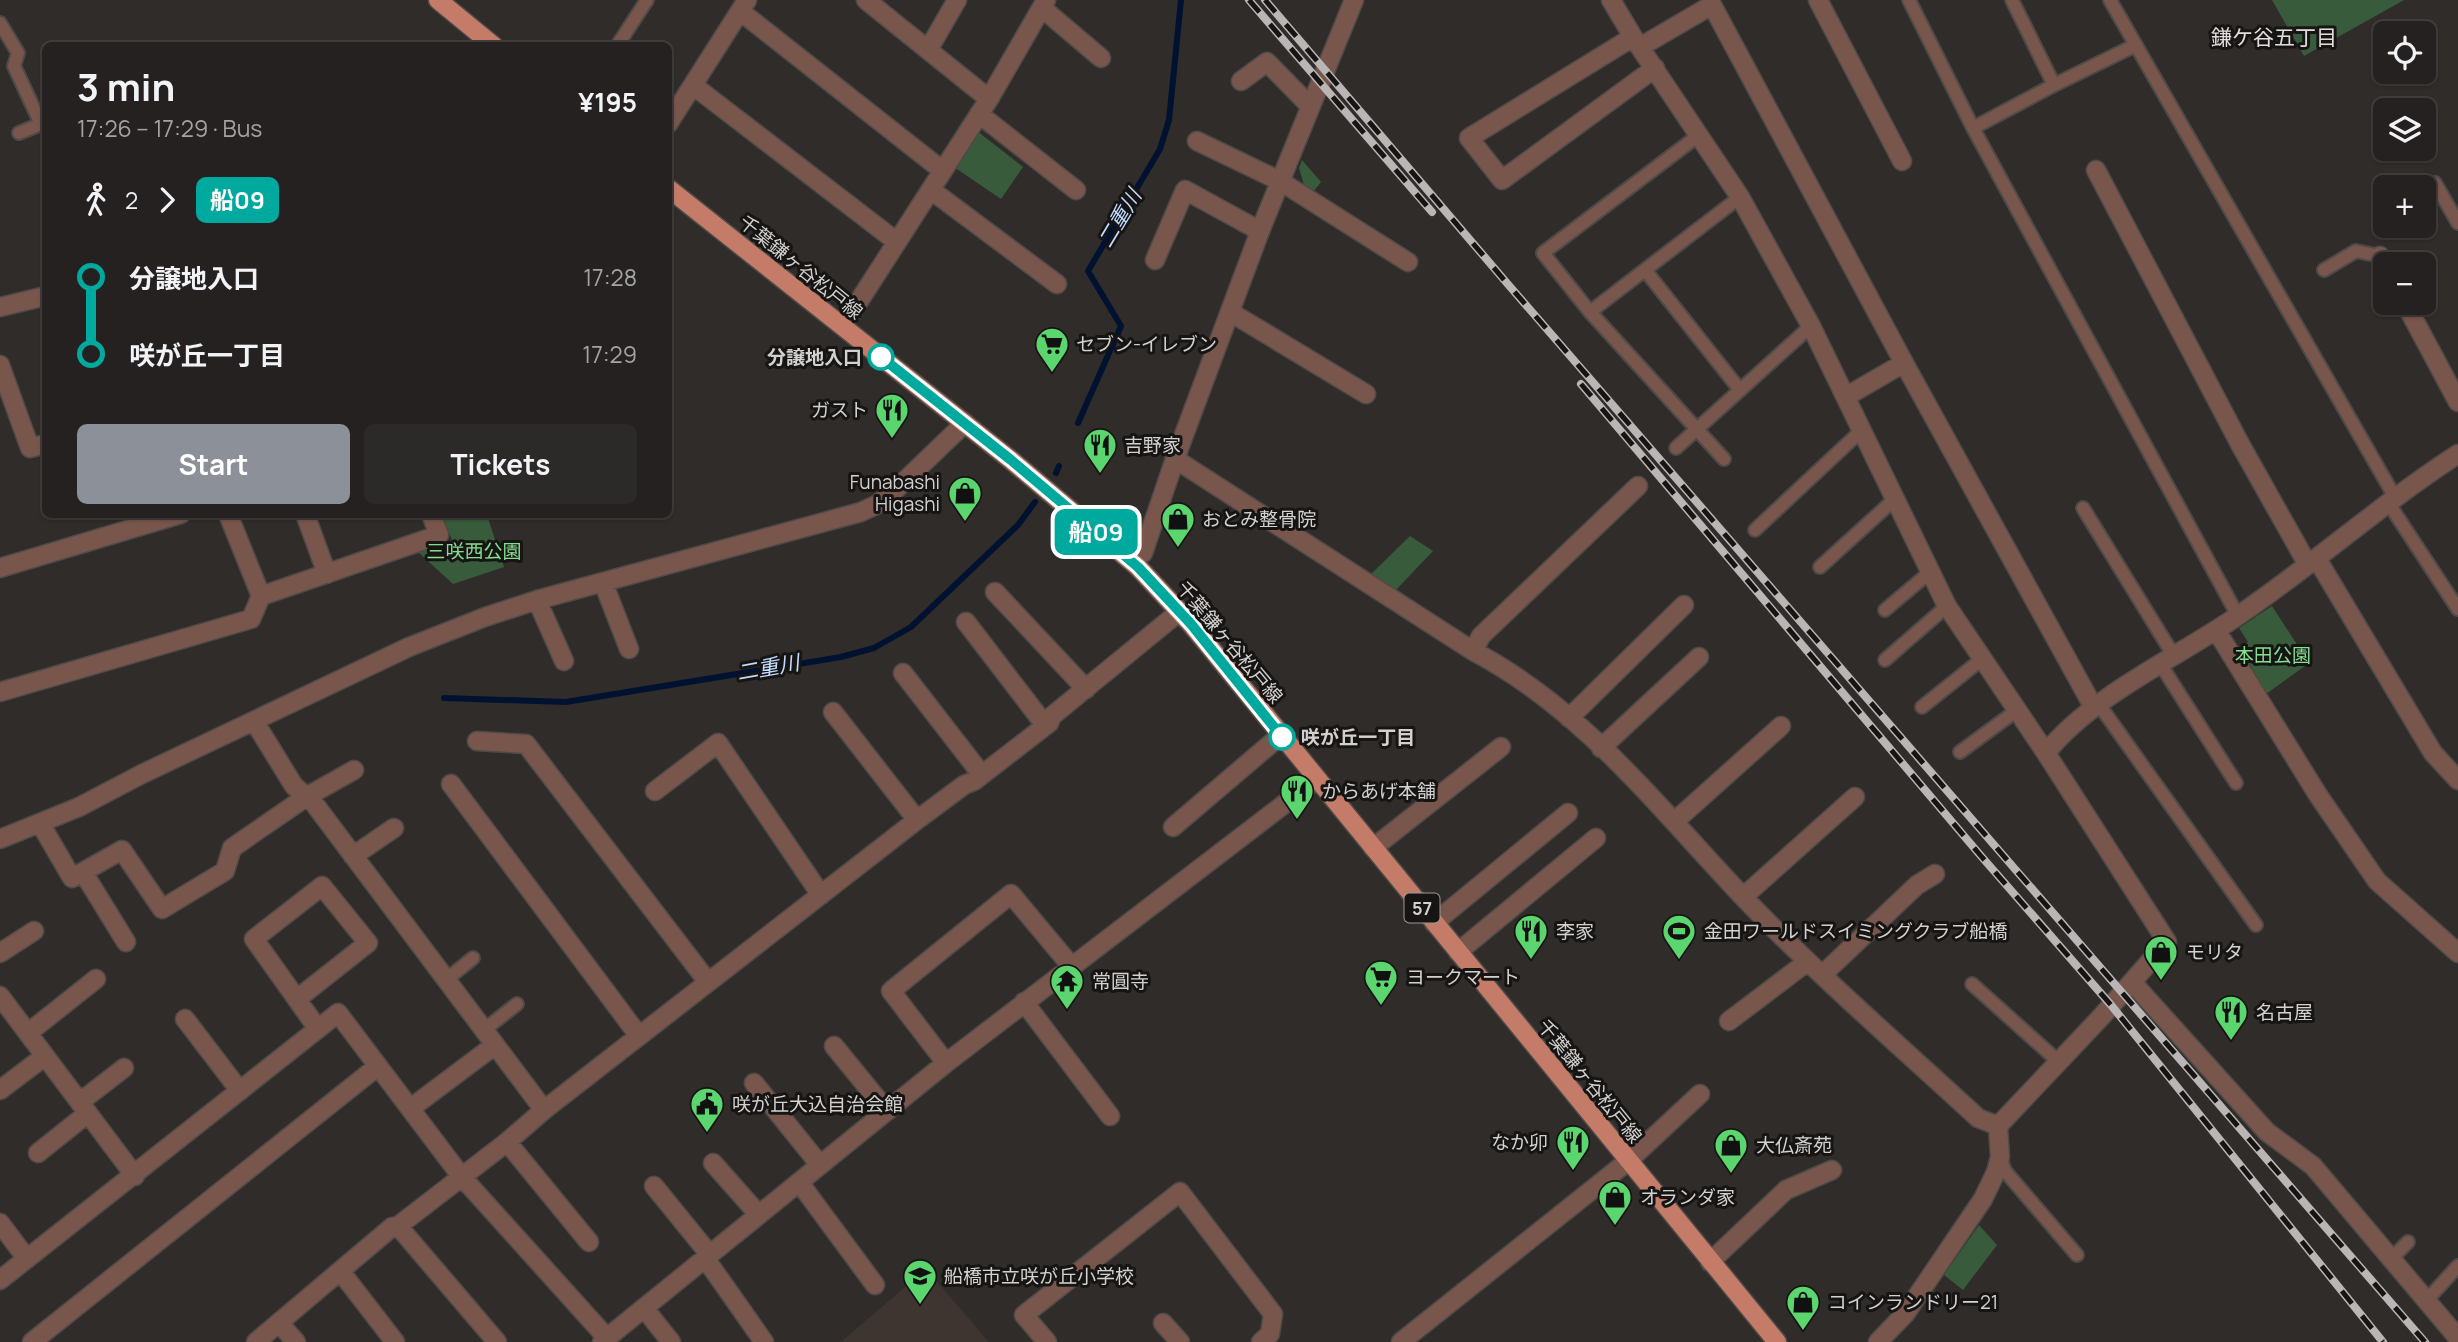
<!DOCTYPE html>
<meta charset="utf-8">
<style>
:root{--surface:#242120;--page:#2c2929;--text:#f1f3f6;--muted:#a3a3a5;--line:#413e3e;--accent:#8c9099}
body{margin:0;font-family:Manrope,"Noto Sans JP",sans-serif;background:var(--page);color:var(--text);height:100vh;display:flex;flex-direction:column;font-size:26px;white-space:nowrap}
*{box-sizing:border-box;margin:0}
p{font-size:23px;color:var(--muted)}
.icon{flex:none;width:38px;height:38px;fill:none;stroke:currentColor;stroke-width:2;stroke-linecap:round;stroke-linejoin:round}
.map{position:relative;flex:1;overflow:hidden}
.details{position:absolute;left:42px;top:42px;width:630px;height:476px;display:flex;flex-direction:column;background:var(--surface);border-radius:10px;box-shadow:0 2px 5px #0004,0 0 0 2px var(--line)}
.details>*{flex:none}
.badge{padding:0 14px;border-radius:10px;font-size:24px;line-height:46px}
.tools{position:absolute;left:2373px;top:21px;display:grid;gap:14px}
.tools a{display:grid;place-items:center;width:63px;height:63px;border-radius:10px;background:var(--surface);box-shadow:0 2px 5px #0004,0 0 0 2px var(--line);font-size:35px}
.map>.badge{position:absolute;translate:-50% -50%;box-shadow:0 0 0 4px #fff}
.legs{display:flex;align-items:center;gap:10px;height:77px;padding:0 35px;font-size:23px}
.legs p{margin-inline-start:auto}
.summary{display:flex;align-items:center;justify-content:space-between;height:119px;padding:0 35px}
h1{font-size:38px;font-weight:700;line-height:52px}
.primary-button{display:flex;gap:14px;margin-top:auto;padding:14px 35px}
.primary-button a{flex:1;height:80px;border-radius:10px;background:var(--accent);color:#fff;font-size:28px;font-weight:700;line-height:80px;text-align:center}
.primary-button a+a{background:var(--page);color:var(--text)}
ul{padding:0 35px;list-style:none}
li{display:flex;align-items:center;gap:24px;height:77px;font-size:26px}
li i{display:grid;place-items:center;width:10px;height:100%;margin:0 9px;background:currentColor}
li i::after{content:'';width:18px;height:18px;margin:-9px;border:5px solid;border-radius:50%;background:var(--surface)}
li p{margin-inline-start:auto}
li:first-child i{background:linear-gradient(#0000 50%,currentColor 0)}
li:last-child i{background:linear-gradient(currentColor 50%,#0000 0)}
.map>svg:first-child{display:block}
.built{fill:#3f3530}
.green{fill:#385c3b}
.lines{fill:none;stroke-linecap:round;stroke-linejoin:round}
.stream{stroke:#001230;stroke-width:6}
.service-casing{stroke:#4d4a48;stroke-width:16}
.minor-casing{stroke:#4d4a48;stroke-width:21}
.tertiary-casing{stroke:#4d4a48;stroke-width:21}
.primary-casing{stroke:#4d4a48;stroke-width:21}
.service{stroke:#79564c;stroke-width:12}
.minor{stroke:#79564c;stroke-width:18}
.tertiary{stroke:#79564c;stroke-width:18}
.primary{stroke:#c47c69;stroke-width:18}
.rail-casing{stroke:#b9b6b5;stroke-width:8}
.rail{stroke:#161514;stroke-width:5;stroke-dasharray:16;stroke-linecap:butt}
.line-1-casing{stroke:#fff;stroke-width:16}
.line-1{stroke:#00a99d;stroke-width:10}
.stop-1-dot{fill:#fff;stroke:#00a99d;stroke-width:3.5}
.labels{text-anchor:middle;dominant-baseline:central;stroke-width:6;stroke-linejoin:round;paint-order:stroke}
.shield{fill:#161514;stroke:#9a9998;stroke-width:2}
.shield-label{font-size:18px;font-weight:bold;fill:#d3d1d0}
.street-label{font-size:19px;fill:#d3d1d0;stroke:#161514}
.poi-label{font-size:19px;fill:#d3d1d0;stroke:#161514;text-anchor:start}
.stop-label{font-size:19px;font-weight:bold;fill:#d3d1d0;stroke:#161514;text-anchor:end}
.park-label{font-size:19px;fill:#84de8e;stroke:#161514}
.neighbourhood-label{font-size:21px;fill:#e2dddb;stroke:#161514}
.water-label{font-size:21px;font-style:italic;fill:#c1dbfe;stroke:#161514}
</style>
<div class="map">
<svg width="2458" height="1342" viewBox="0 0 2458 1342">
<rect width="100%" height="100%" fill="#302c2a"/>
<!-- built -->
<path class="built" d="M926 1269 989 1342H841Z"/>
<!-- green -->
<path class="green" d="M2272 0H2404L2304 56Z
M977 131 1023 167 1001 199 954 167Z
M1302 160 1321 182 1314 191 1304 185 1299 168Z
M442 515H487L504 567 453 584 418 552 452 540Z
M1410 536 1433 551 1393 593 1368 577Z
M2272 606 2309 663 2266 694 2240 647 2248 642 2239 628Z
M1979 1225 1997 1245 1963 1290 1944 1275Z"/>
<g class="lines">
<!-- stream -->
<path class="stream" d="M1078 423 1121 326 1088 271 1160 149 1169 120 1181 0
M1056 473 1059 466
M444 698 566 702 841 657 874 648 911 627 1018 525 1035 502"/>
<defs>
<path id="service" d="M1909 0 1973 128 2238 616
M2012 0 2054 85
M2110 0 2396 499
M0 23 18 53 14 66 41 124 19 133
M617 46 647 0
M1973 128 2054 85 2136 45
M1699 135 1543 253 1590 312 1724 459
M2435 183 2458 223
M1645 270 1740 390
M2324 270 2356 251 2380 256
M1590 312 1740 197
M1676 448 1811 326
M2389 504 2458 609
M2083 508 2174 656
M1755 530 1862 430
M1820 567 1896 498
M1885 610 1930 572
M1885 660 1947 606
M2161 665 2236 783
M2097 706 2105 713 2256 925
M1922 707 1982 659
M1960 752 2016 711
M446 980 473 958
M1972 984 2059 1062
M484 1030 517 1004
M2000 1157 2005 1171 2077 1255
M2391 1259 2408 1242
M2426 1301 2458 1266"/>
<path id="minor" d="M866 0 989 99
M1611 0 1633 37 1740 197 1811 326 1947 606 2046 753
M1818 0 1902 161
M1042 8 1101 58
M740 11 943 171
M1633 37 1469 138 1502 180 1655 68
M1640 47 1712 5 1904 363 2089 699 2097 706
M928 50 957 0
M1241 81 1267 62 1310 106
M694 86 897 242
M979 114 1076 190
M668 124 747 0
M1197 141 1280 181 1408 262
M2096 170 2240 444 2308 565
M931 190 1057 284
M2380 256 2385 265
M1155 260 1185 190 1260 231
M2405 303 2458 402
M0 307 46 296
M852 312 989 99 1046 0
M1230 312 1366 394
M0 365 30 448 46 444
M1847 396 1904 363
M1175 459 1473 651C1584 709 1661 811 1746 900 1819 976 1900 1046 1978 1118L1998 1126
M228 514 261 596
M305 514 327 574
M2317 559 2433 753 2458 780
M0 568 181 514
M603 582 629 649
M995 592 1086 689
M537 600 564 661
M966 622 1045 725
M2216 630 2318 795 2377 881 2458 953
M1473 651 1481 636 1638 486
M903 673 982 775
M0 692 251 619 261 596 439 535 431 514
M833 712 917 820
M1569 718 1684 605
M254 721 294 786 313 802 544 1110
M477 741 526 744 708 982
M1601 748 1699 657
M451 784 639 1036
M655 791 718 743 821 895
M1675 821 1781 726
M40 823 72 878 122 850 162 909 225 871 232 848 306 797 354 770
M1173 827 1281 735
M0 839 79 807 142 774 409 647 485 617 537 600 861 512 876 505 890 495 965 423
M1373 848 1501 747
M353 856 394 828
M83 872 126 942
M1743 897 1855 797
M1434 923 1568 813
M1458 952 1596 838
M0 953 34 931
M1822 975 1917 885 1935 874
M2132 982 2267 1132 2313 1166 2458 1338
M0 996 135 1176
M297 999 368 943 322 886 254 939 318 1029
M1024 1002 1110 1116
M185 1019 240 1091
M1729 1021 1807 962
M28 1033 96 979
M834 1046 887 1111
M946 1063 891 991 1011 894 1072 967
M754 1083 820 1165
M0 1090 45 1056
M80 1102 124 1068
M411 1108 495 1045
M507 1142 589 1242
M38 1153 88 1113
M713 1163 759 1215
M799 1182 875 1285
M654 1186 710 1255
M0 1223 27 1259
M398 1226 497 1342
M705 1258 764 1342
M1710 1262 1786 1190 1832 1170
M341 1272 395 1342
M0 1280 338 1013 461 1176 607 1338
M644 1308 671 1342
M279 1323 296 1342
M1163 1323 1180 1342
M32 1342 378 1066
M256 1342 392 1227 398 1226 507 1142 544 1110 917 820 964 785 974 781 1049 723 1052 716 1179 612
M602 1342 946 1063 1317 779
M1047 1342 1024 1315 1180 1192 1273 1314 1270 1334 1261 1342
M1401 1342 1628 1161 1700 1094
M1878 1342 1905 1314 1983 1199 1996 1172 2000 1157 1998 1126 2102 1016 2167 942 2046 753C2092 695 2180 656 2239 615 2314 564 2382 503 2458 454"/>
<path id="tertiary" d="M1143 553 1175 459 1260 231 1354 0"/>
<path id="primary" d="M438 0 494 46
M668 188 1011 460 1138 567 1191 624 1777 1342"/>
</defs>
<!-- service casing -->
<use href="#service" class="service-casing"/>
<!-- minor casing -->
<use href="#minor" class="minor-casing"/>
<!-- tertiary casing -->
<use href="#tertiary" class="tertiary-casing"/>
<!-- primary casing -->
<use href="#primary" class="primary-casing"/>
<!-- service -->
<use href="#service" class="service"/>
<!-- minor -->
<use href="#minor" class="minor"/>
<!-- tertiary -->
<use href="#tertiary" class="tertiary"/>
<!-- primary -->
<use href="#primary" class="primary"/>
<defs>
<path id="rail" d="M1249 0 1432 212
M1265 0 1506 282 2425 1342
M1581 384 1981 856 2111 1005 2383 1342"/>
</defs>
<!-- rail casing -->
<use href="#rail" class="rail-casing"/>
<!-- rail -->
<use href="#rail" class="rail"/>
</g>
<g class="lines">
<defs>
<path id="line-1" d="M881 357 1011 460 1138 567 1191 624 1282 737"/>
</defs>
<!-- line-1 casing -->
<use href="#line-1" class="line-1-casing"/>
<!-- line-1 -->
<use href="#line-1" class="line-1"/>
</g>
<!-- icons -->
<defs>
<symbol id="supermarket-pin" viewBox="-11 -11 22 30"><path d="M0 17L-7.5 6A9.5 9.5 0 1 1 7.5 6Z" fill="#5bd56e" stroke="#161514"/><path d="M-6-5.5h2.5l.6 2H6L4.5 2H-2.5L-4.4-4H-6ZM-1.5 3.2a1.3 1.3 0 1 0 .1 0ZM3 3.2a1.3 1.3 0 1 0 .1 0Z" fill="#111"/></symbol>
<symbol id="restaurant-pin" viewBox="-11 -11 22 30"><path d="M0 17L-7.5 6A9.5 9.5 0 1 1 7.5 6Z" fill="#5bd56e" stroke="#161514"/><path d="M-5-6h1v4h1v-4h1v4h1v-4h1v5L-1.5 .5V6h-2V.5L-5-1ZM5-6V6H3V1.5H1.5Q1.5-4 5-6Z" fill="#111"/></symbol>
<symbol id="shop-pin" viewBox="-11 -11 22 30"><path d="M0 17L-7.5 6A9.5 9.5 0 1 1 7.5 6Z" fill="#5bd56e" stroke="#161514"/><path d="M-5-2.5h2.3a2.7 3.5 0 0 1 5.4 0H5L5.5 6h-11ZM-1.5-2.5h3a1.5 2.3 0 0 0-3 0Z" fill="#111"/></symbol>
<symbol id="stadium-pin" viewBox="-11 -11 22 30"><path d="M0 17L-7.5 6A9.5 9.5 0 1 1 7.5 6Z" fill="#5bd56e" stroke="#161514"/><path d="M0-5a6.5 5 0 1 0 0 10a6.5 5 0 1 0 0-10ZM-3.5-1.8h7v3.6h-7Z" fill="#111"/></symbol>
<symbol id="temple-pin" viewBox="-11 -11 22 30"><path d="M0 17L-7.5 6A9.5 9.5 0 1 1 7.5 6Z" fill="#5bd56e" stroke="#161514"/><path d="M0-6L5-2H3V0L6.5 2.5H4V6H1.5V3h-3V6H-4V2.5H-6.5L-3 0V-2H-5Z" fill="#111"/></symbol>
<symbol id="civic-pin" viewBox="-11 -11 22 30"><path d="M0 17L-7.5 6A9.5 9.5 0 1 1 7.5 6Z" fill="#5bd56e" stroke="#161514"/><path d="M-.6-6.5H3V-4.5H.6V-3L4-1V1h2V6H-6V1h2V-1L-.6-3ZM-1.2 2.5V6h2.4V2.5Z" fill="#111"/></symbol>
<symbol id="school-pin" viewBox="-11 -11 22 30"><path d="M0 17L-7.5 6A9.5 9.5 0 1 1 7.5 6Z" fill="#5bd56e" stroke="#161514"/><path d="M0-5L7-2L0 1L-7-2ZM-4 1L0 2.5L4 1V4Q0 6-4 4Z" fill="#111"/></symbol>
</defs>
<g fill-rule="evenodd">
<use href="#supermarket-pin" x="1033" y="325" width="38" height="52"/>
<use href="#restaurant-pin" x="873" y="391" width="38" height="52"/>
<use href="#restaurant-pin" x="1081" y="426" width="38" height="52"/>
<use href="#shop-pin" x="946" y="474" width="38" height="52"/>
<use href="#shop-pin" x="1159" y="500" width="38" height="52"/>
<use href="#restaurant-pin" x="1278" y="772" width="38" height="52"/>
<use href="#restaurant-pin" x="1512" y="912" width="38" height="52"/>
<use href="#stadium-pin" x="1660" y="912" width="38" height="52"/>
<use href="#shop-pin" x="2142" y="933" width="38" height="52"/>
<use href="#supermarket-pin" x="1362" y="958" width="38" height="52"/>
<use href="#temple-pin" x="1048" y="962" width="38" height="52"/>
<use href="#restaurant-pin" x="2212" y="993" width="38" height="52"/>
<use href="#civic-pin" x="688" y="1085" width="38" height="52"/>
<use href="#restaurant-pin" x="1554" y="1123" width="38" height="52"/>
<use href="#shop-pin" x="1712" y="1126" width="38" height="52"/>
<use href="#shop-pin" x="1596" y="1178" width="38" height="52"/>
<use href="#school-pin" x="901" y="1257" width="38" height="52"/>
<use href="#shop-pin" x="1784" y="1283" width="38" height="52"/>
</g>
<!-- markers -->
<g class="stop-1-dot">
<circle cx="881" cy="357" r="12"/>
<circle cx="1282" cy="737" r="12"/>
</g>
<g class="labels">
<!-- shield labels -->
<rect class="shield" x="1404.5" y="893.5" width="35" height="29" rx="5"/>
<g class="shield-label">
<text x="1422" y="908">57</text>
</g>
<!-- street labels -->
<g class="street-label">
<text transform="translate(801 267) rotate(39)">千葉鎌ヶ谷松戸線</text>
<text transform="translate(1230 642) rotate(50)">千葉鎌ヶ谷松戸線</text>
<text transform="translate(1590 1081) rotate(51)">千葉鎌ヶ谷松戸線</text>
</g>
<!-- poi labels -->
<g class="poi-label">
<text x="1076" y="344">セブン-イレブン</text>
<text x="868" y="410" text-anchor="end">ガスト</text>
<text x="1124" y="445">吉野家</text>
<text x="940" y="482" text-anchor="end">Funabashi<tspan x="940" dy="22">Higashi</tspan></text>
<text x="1202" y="519">おとみ整骨院</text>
<text x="1322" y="791">からあげ本舗</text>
<text x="1556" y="931">李家</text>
<text x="1704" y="931">金田ワールドスイミングクラブ船橋</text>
<text x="2186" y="952">モリタ</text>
<text x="1406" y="977">ヨークマート</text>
<text x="1092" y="981">常圓寺</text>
<text x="2256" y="1012">名古屋</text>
<text x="732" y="1104">咲が丘大込自治会館</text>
<text x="1548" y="1142" text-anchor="end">なか卯</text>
<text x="1756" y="1145">大仏斎苑</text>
<text x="1640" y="1197">オランダ家</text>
<text x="944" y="1276">船橋市立咲が丘小学校</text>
<text x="1828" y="1302">コインランドリー21</text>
</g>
<!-- stop labels -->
<g class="stop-label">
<text x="862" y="357">分譲地入口</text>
<text x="1301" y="737" text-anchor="start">咲が丘一丁目</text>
</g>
<!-- park labels -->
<g class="park-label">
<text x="474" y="551">三咲西公園</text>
<text x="2273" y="655">本田公園</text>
</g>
<!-- neighbourhood labels -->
<g class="neighbourhood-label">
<text x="2274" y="37">鎌ケ谷五丁目</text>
</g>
<!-- water labels -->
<g class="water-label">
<text transform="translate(1119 218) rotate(-59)">二重川</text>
<text transform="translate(768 667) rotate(-10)">二重川</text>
</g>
</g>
</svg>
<div class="tools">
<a><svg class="icon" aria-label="locate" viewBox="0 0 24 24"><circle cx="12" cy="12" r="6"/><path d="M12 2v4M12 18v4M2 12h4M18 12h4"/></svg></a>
<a><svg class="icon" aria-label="layers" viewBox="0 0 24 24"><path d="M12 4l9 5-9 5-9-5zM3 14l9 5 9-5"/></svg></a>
<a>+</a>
<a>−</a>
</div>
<b class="badge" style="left:1096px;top:532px;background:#00a99d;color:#fff">船09</b>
<section class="details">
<div class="summary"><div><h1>3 min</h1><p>17:26 – 17:29 · Bus</p></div><b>¥195</b></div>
<div class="legs"><svg class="icon" aria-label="walk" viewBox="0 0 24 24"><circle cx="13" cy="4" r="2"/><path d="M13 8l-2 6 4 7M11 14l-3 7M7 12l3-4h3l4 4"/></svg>2<svg class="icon" aria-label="forward" viewBox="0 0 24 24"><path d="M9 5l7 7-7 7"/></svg><b class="badge" style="background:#00a99d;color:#fff">船09</b></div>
<ul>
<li><i style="color:#00a99d"></i><b>分譲地入口</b><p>17:28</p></li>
<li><i style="color:#00a99d"></i><b>咲が丘一丁目</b><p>17:29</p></li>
</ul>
<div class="primary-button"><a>Start</a><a>Tickets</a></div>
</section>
</div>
